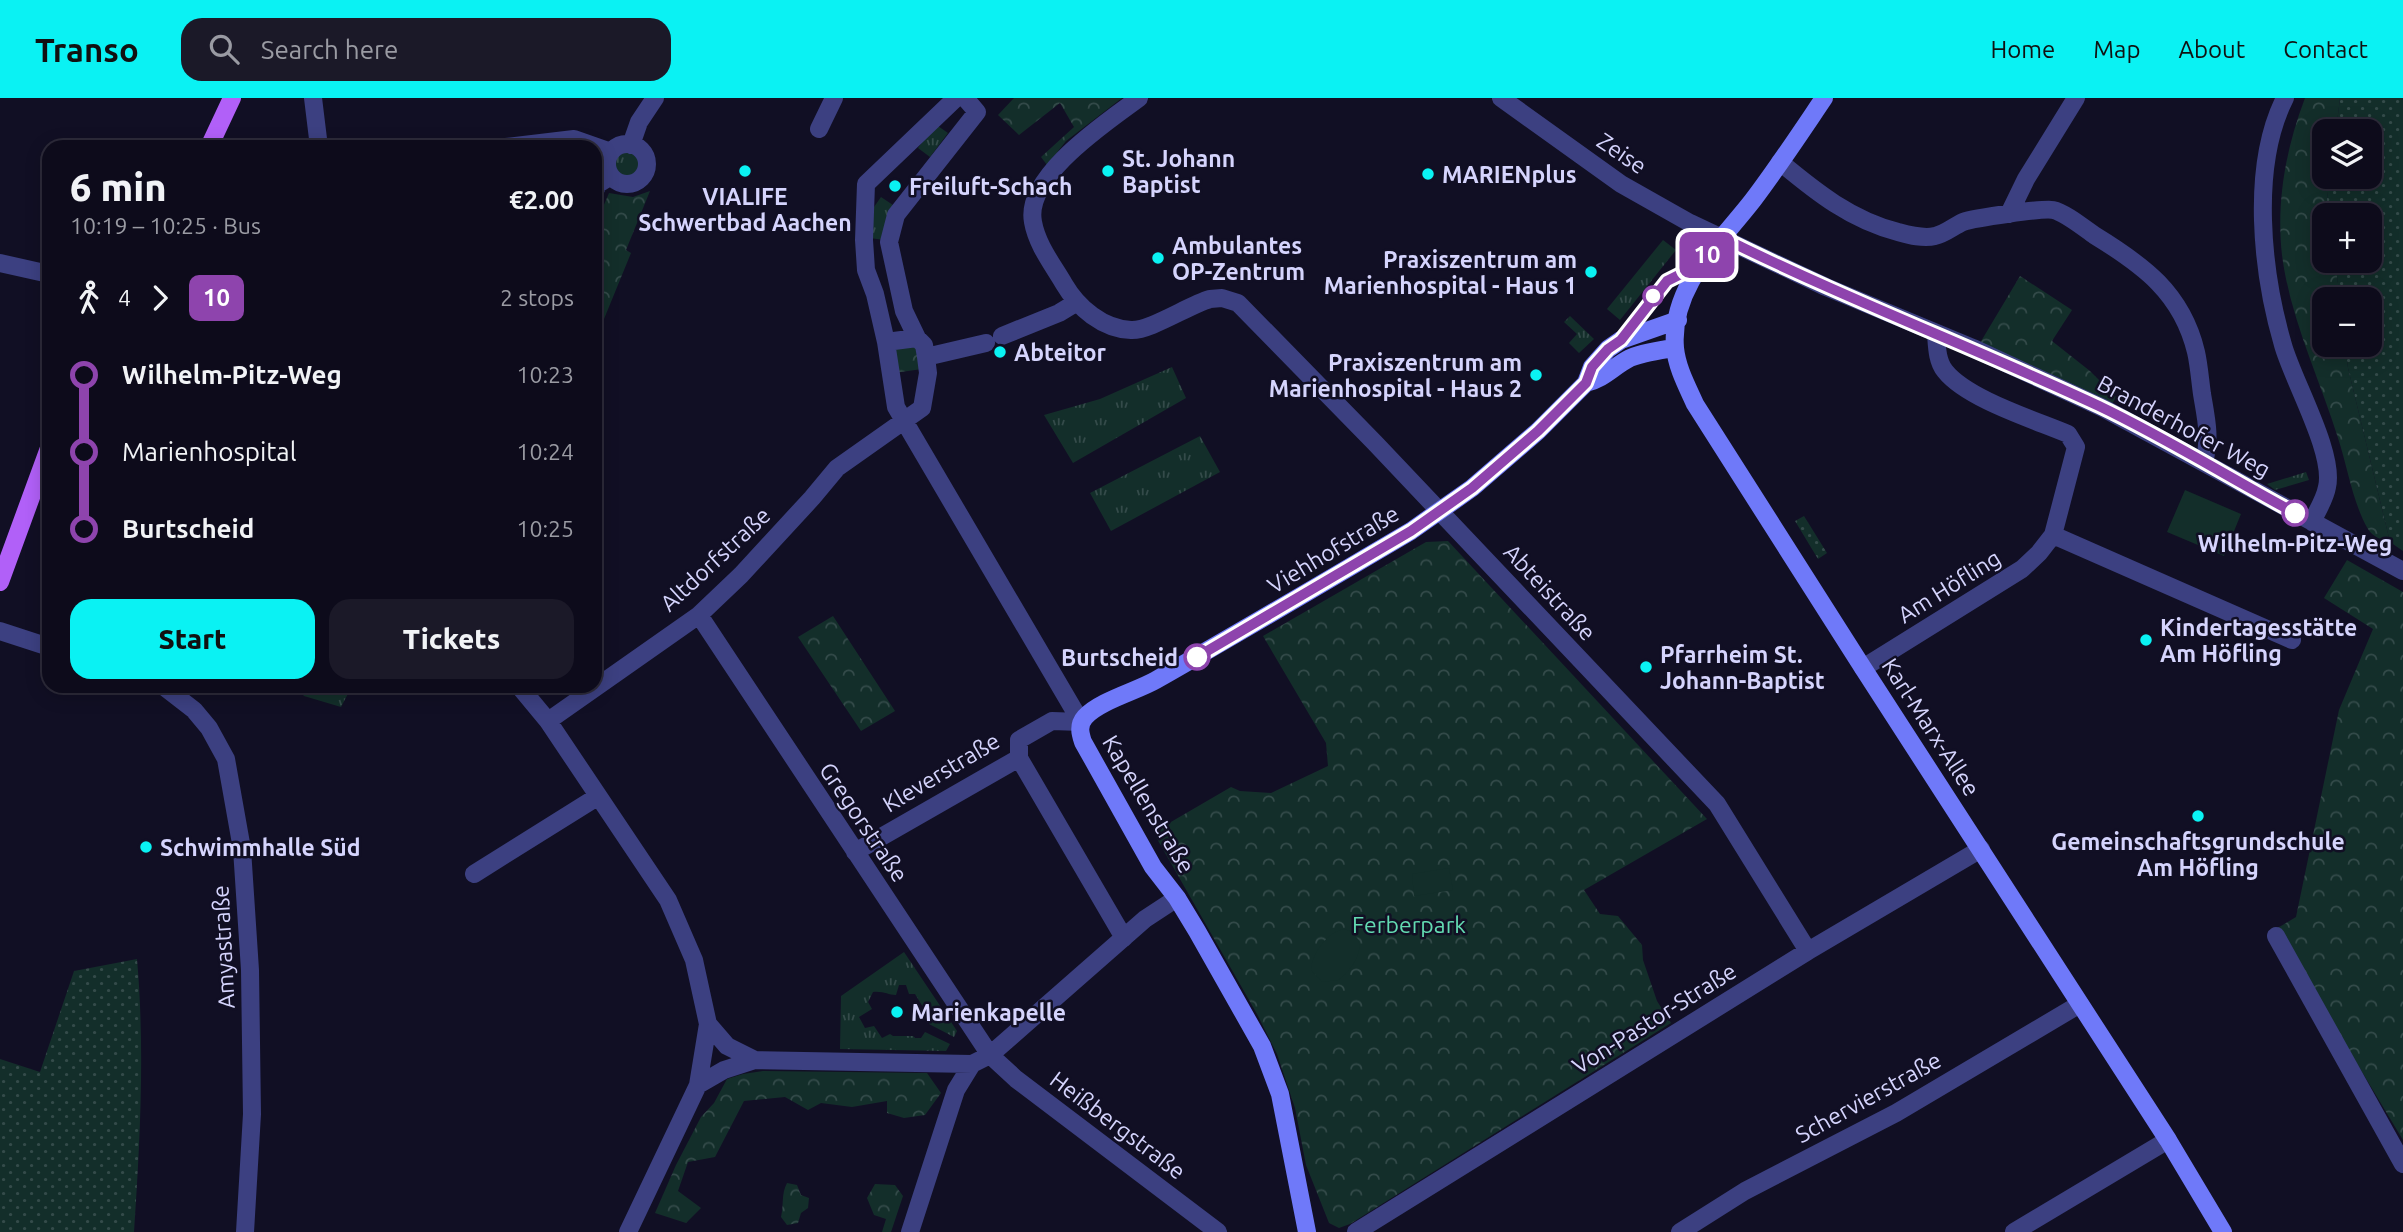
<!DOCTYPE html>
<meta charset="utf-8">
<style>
:root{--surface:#0d0b1b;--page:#1b1928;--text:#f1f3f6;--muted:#9a9ba3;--line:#2d2b3a;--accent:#0af2f3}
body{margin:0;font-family:Ubuntu,sans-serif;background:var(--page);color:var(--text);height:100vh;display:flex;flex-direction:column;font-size:26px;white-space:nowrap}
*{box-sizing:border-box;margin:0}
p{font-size:23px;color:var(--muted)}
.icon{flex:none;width:38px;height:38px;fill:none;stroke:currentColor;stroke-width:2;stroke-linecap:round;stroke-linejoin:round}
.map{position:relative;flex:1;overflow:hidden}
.details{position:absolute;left:42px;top:42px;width:560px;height:553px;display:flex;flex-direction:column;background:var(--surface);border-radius:21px;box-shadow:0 4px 18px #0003,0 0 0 2px var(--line)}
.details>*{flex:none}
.badge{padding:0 14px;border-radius:10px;font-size:24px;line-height:46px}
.tools{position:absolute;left:2312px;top:21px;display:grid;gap:14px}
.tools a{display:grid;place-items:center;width:70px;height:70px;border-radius:14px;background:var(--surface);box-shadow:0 4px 18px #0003,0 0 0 2px var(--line);font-size:35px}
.map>.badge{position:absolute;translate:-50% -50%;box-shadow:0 0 0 4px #fff}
.legs{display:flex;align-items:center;gap:10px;height:77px;padding:0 28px;font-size:23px}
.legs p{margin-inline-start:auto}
.summary{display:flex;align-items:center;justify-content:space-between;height:119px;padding:0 28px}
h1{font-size:38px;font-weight:800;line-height:52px}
.action{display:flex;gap:14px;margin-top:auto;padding:14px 28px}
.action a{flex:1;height:80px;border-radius:21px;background:var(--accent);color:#111;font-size:28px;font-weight:800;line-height:80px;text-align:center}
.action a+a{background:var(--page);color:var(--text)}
ul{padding:0 28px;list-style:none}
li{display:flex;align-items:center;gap:24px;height:77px;font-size:26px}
li i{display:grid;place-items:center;width:10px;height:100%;margin:0 9px;background:currentColor}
li i::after{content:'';width:18px;height:18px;margin:-9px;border:5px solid;border-radius:50%;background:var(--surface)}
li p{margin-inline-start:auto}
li:first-child i{background:linear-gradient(#0000 50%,currentColor 0)}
li:last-child i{background:linear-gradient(currentColor 50%,#0000 0)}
header{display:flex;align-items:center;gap:42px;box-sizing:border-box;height:98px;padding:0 35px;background:var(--accent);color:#111}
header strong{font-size:33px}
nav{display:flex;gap:38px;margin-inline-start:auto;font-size:24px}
.search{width:490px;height:63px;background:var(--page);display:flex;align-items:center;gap:18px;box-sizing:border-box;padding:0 24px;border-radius:21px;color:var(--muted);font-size:26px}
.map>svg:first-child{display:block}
.grass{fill:url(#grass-tufts)}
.forest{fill:url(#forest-crowns)}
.garden{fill:url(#garden-dots)}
.pitch{fill:#132e2a}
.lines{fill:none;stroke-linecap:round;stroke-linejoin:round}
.street{stroke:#3c4081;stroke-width:18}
.secondary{stroke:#6f79f9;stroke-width:18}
.primary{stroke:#b160f8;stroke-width:18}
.line-1-casing{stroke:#fff;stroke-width:16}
.line-1{stroke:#8e44ad;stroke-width:10}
.poi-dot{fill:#0af2f3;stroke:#110f24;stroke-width:2.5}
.stop-1-dot{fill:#fff;stroke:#8e44ad;stroke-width:3.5}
.labels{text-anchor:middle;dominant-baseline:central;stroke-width:5;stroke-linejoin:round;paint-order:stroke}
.street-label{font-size:23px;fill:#d5d4fd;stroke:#110f24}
.poi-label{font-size:23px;font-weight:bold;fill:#d5d4fd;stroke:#110f24;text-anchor:start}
.stop-label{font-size:23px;font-weight:bold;fill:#d5d4fd;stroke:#110f24}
.park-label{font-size:23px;fill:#63dbb2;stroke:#110f24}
</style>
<header>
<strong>Transo</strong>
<div class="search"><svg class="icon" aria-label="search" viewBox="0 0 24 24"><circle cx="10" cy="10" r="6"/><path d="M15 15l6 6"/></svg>Search here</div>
<nav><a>Home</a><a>Map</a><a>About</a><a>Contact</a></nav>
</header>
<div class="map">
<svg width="2403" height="1134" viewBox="0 0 2403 1134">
<defs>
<pattern id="grass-tufts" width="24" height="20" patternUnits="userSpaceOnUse" patternTransform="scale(1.75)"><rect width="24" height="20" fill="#132e2a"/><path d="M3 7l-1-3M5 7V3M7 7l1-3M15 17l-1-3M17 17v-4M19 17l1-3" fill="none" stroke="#344b4a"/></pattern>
<pattern id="forest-crowns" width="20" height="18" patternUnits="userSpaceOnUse" patternTransform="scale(1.75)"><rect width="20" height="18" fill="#132e2a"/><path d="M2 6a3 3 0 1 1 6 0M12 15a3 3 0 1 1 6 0" fill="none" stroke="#344b4a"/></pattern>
<pattern id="garden-dots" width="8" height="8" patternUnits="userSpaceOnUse" patternTransform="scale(1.75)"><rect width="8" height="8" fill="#132e2a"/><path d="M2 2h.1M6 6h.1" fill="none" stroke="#344b4a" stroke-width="1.8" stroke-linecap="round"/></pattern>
</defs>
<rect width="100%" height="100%" fill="#110f24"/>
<!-- grass -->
<path class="grass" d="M935 26 948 35 930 59 918 50Z
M612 67a14 14 0 1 1 28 0a14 14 0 1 1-28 0Z
M881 99 896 109 884 142 870 140 874 109Z
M1663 142 1676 152 1620 222 1607 211Z
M1570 218 1594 241 1579 255 1569 245 1577 236 1564 224Z
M1172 269 1186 300 1073 365 1044 317 1100 301Z
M1200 338 1220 374 1111 433 1090 395Z
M2306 374 2309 382 2275 392 2267 386Z
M295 588H352L341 609 304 598Z
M904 854 957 933 954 939 929 926 932 917 926 914 915 896H909L906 887H899L896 897C888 897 884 893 873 894L868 904 872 911 859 919 865 930 874 928 882 940 890 936 893 938H913L915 940H921L925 934 950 946 946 953 840 951 841 898Z"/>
<!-- forest -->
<path class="forest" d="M1014 0H1122L1066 43 1047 67 1041 59 1074 29 1060 5 1019 37 998 17Z
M2305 0H2340L2336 33H2324V79H2330L2327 101 2329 117H2324V163H2335L2340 201H2324V247H2345L2348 270 2390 444C2380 441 2373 439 2368 431 2353 406 2347 367 2338 340 2319 279 2290 220 2282 157 2276 103 2286 50 2305 0Z
M650 93 626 152 631 155 595 243V105L603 109 609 95 633 99Z
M2020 178 2072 212 2052 243 2090 273 2116 299 2111 308 1980 245Z
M918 246 922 271 894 275 892 250Z
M1448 443 1707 721 1584 792 1600 816 1618 818 1642 847 1643 862 1657 903 1671 925 1350 1126 1339 1130 1329 1125 1306 1067 1295 1010 1277 956 1257 916 1156 739 1164 728 1231 689 1240 693 1271 695 1328 668 1326 645 1263 538 1426 444Z
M2347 462 2403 494V1042L2276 831 2296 819 2339 612 2373 531 2324 500Z
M833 518 895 613 861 633 798 539Z
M763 973 927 975 941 995 925 1017 904 1020 887 1015V1003L852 1009 821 1005 808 1012 785 999 744 1003 715 1059 688 1064 678 1093 701 1110 686 1125 655 1115 676 1067 701 1019 714 1005 727 981 743 976Z
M787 1085 797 1087 801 1097 809 1100 808 1110 801 1115 798 1125 787 1127 781 1119C784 1107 781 1096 787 1085Z
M875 1086 895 1087 903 1098 891 1134H882L886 1121 874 1117 867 1100Z"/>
<!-- garden -->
<path class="garden" d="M2340 0H2403V453L2390 444 2348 270 2345 247H2370V201H2340L2335 163H2370V117H2329L2327 101 2330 79H2370V33H2336Z
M1804 418 1827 455 1818 461 1795 423Z
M137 861C145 951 140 1044 134 1134H0V961L40 974 74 873Z"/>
<!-- pitch -->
<path class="pitch" d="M2185 392 2241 416 2224 458 2167 434Z
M1449 770 1453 792 1414 798 1412 776Z
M1345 831C1373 841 1354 871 1338 882L1322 884 1311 872C1312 855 1328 833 1345 831Z"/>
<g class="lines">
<!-- street -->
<path class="street" d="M313 0 319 49
M956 0 866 86 864 142 866 172 875 196 886 244 896 309 1081 624
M1139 0C1107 24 1024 78 1033 124 1037 147 1053 167 1064 186 1078 210 1103 231 1131 232 1150 233 1189 207 1210 201L1222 200 1238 205 1375 345 1717 706 1808 853
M1501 0 1621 86 1690 125 1826 189 1973 250 2103 310 2403 473
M2285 0C2250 69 2262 175 2283 247 2293 283 2335 355 2327 389 2325 401 2317 413 2312 424
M819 31 834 0
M607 66a20 20 0 1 1 40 0a20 20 0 1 1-40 0Z
M631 47 639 24 655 0
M506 49 574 41 611 54
M1780 64C1816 94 1851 122 1898 134 1909 137 1923 141 1935 138 1945 136 1954 128 1963 124 1974 120 2043 110 2053 112 2064 114 2084 130 2094 137 2143 167 2182 195 2196 254 2199 267 2200 282 2202 296 2206 320 2211 340 2204 364
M595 93 598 86 611 78
M2009 116 2026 81 2076 0
M0 165 49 176
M1002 238 1059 215 1077 204
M917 240 904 213 889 144 896 117 977 14 965 0
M886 244 917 240 924 247 926 259 986 245
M2053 437 2292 542
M699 517 990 957 1016 981 1218 1134
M0 533 49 549
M1863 570 2022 471 2039 455 2053 437 2076 349 2068 336C2035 322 1967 301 1945 273 1937 263 1937 249 1936 236
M163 588 194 612 209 630 226 661 242 751 250 872 252 1016 245 1134
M519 588 548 623 668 802 694 862 708 926 698 987 628 1134
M548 623 699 517 741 477 812 400 837 370 922 310 928 275 926 259
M1081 624 1052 623 1019 642V660L1124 840
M855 754 1019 660
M474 776 597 699
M2276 838 2403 1066
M708 926 727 948 755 962
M698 987 724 972 755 962 972 966
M910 1134 956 992 972 966 990 957 1145 821 1177 800
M1356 1134 1808 853 1981 751
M1680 1134 1745 1093 1896 1015 2080 906
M2014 1134 2168 1042"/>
<!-- secondary -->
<path class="secondary" d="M1824 0C1801 34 1778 69 1753 102 1719 146 1670 188 1675 250 1677 270 1687 288 1695 306L1863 570 2168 1042 2223 1134
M1586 285C1604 281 1614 268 1630 260 1645 254 1660 252 1675 250
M1307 1134 1280 996 1262 948 1197 833 1177 800 1153 769 1083 644C1080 635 1078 627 1085 619 1099 603 1137 593 1156 582 1242 533 1326 483 1411 433L1472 390 1538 333 1586 285 1592 269 1608 251 1621 242 1678 222"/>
<!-- primary -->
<path class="primary" d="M209 49 232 0
M0 484 49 350"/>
</g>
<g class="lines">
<defs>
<path id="line-1" d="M1197 559 1411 433 1472 390 1538 333 1586 285 1592 269 1608 251 1621 242 1667 183 1699 167 1723 140C1846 201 1975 250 2099 308 2166 340 2230 380 2295 415"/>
</defs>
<!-- line-1 casing -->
<use href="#line-1" class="line-1-casing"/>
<!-- line-1 -->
<use href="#line-1" class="line-1"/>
</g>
<!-- markers -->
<g class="poi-dot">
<circle cx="745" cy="73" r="7"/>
<circle cx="1108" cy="73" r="7"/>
<circle cx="1428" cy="76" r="7"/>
<circle cx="895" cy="88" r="7"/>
<circle cx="1158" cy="160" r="7"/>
<circle cx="1591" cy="174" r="7"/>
<circle cx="1000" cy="254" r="7"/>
<circle cx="1536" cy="277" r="7"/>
<circle cx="2146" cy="542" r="7"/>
<circle cx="1646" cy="569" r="7"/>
<circle cx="2198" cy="718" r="7"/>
<circle cx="146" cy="749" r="7"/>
<circle cx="897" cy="914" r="7"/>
</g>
<g class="stop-1-dot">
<circle cx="1653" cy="198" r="9"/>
<circle cx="2295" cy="415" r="12"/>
<circle cx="1197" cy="559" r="12"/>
</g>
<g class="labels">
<!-- street labels -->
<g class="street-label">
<text transform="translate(1622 55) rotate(34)">Zeise</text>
<text transform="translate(2184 328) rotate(28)">Branderhofer Weg</text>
<text transform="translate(1333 451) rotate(-31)">Viehhofstraße</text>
<text transform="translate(715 461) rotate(-43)">Altdorfstraße</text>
<text transform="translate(1949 488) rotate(-32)">Am Höfling</text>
<text transform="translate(1550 494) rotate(47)">Abteistraße</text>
<text transform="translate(1931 629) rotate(57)">Karl-Marx-Allee</text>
<text transform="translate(941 674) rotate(-31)">Kleverstraße</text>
<text transform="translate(1149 706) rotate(59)">Kapellenstraße</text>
<text transform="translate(864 724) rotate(56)">Gregorstraße</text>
<text transform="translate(223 849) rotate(-93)">Amyastraße</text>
<text transform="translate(1654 920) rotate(-32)">Von-Pastor-Straße</text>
<text transform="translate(1868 999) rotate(-29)">Schervierstraße</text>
<text transform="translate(1118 1027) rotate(37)">Heißbergstraße</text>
</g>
<!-- poi labels -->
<g class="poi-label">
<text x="1122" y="60">St. Johann<tspan x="1122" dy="26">Baptist</tspan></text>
<text x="1442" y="76">MARIENplus</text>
<text x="909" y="88">Freiluft-Schach</text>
<text x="745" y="98" text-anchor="middle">VIALIFE<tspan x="745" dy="26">Schwertbad Aachen</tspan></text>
<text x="1172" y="147">Ambulantes<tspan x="1172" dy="26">OP-Zentrum</tspan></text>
<text x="1577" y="161" text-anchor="end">Praxiszentrum am<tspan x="1577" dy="26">Marienhospital - Haus 1</tspan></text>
<text x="1014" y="254">Abteitor</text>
<text x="1522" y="264" text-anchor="end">Praxiszentrum am<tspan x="1522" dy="26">Marienhospital - Haus 2</tspan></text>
<text x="2160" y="529">Kindertagesstätte<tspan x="2160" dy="26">Am Höfling</tspan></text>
<text x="1660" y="556">Pfarrheim St.<tspan x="1660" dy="26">Johann-Baptist</tspan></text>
<text x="2198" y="743" text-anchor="middle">Gemeinschaftsgrundschule<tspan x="2198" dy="26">Am Höfling</tspan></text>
<text x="160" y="749">Schwimmhalle Süd</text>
<text x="911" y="914">Marienkapelle</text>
</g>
<!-- stop labels -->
<g class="stop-label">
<text x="2295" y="445">Wilhelm-Pitz-Weg</text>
<text x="1178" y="559" text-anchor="end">Burtscheid</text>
</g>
<!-- park labels -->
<g class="park-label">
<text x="1409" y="826">Ferberpark</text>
</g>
</g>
</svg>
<div class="tools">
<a><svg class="icon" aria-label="layers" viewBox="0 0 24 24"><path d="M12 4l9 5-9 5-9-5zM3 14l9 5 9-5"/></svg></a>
<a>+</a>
<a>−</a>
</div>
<b class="badge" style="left:1707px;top:157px;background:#8e44ad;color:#fff">10</b>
<section class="details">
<div class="summary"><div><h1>6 min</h1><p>10:19 – 10:25 · Bus</p></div><b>€2.00</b></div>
<div class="legs"><svg class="icon" aria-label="walk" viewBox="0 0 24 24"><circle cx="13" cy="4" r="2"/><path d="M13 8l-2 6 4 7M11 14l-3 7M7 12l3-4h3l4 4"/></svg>4<svg class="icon" aria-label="forward" viewBox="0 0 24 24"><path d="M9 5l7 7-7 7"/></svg><b class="badge" style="background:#8e44ad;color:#fff">10</b><p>2 stops</p></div>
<ul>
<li><i style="color:#8e44ad"></i><b>Wilhelm-Pitz-Weg</b><p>10:23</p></li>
<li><i style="color:#8e44ad"></i><span>Marienhospital</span><p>10:24</p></li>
<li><i style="color:#8e44ad"></i><b>Burtscheid</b><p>10:25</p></li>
</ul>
<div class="action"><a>Start</a><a>Tickets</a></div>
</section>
</div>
